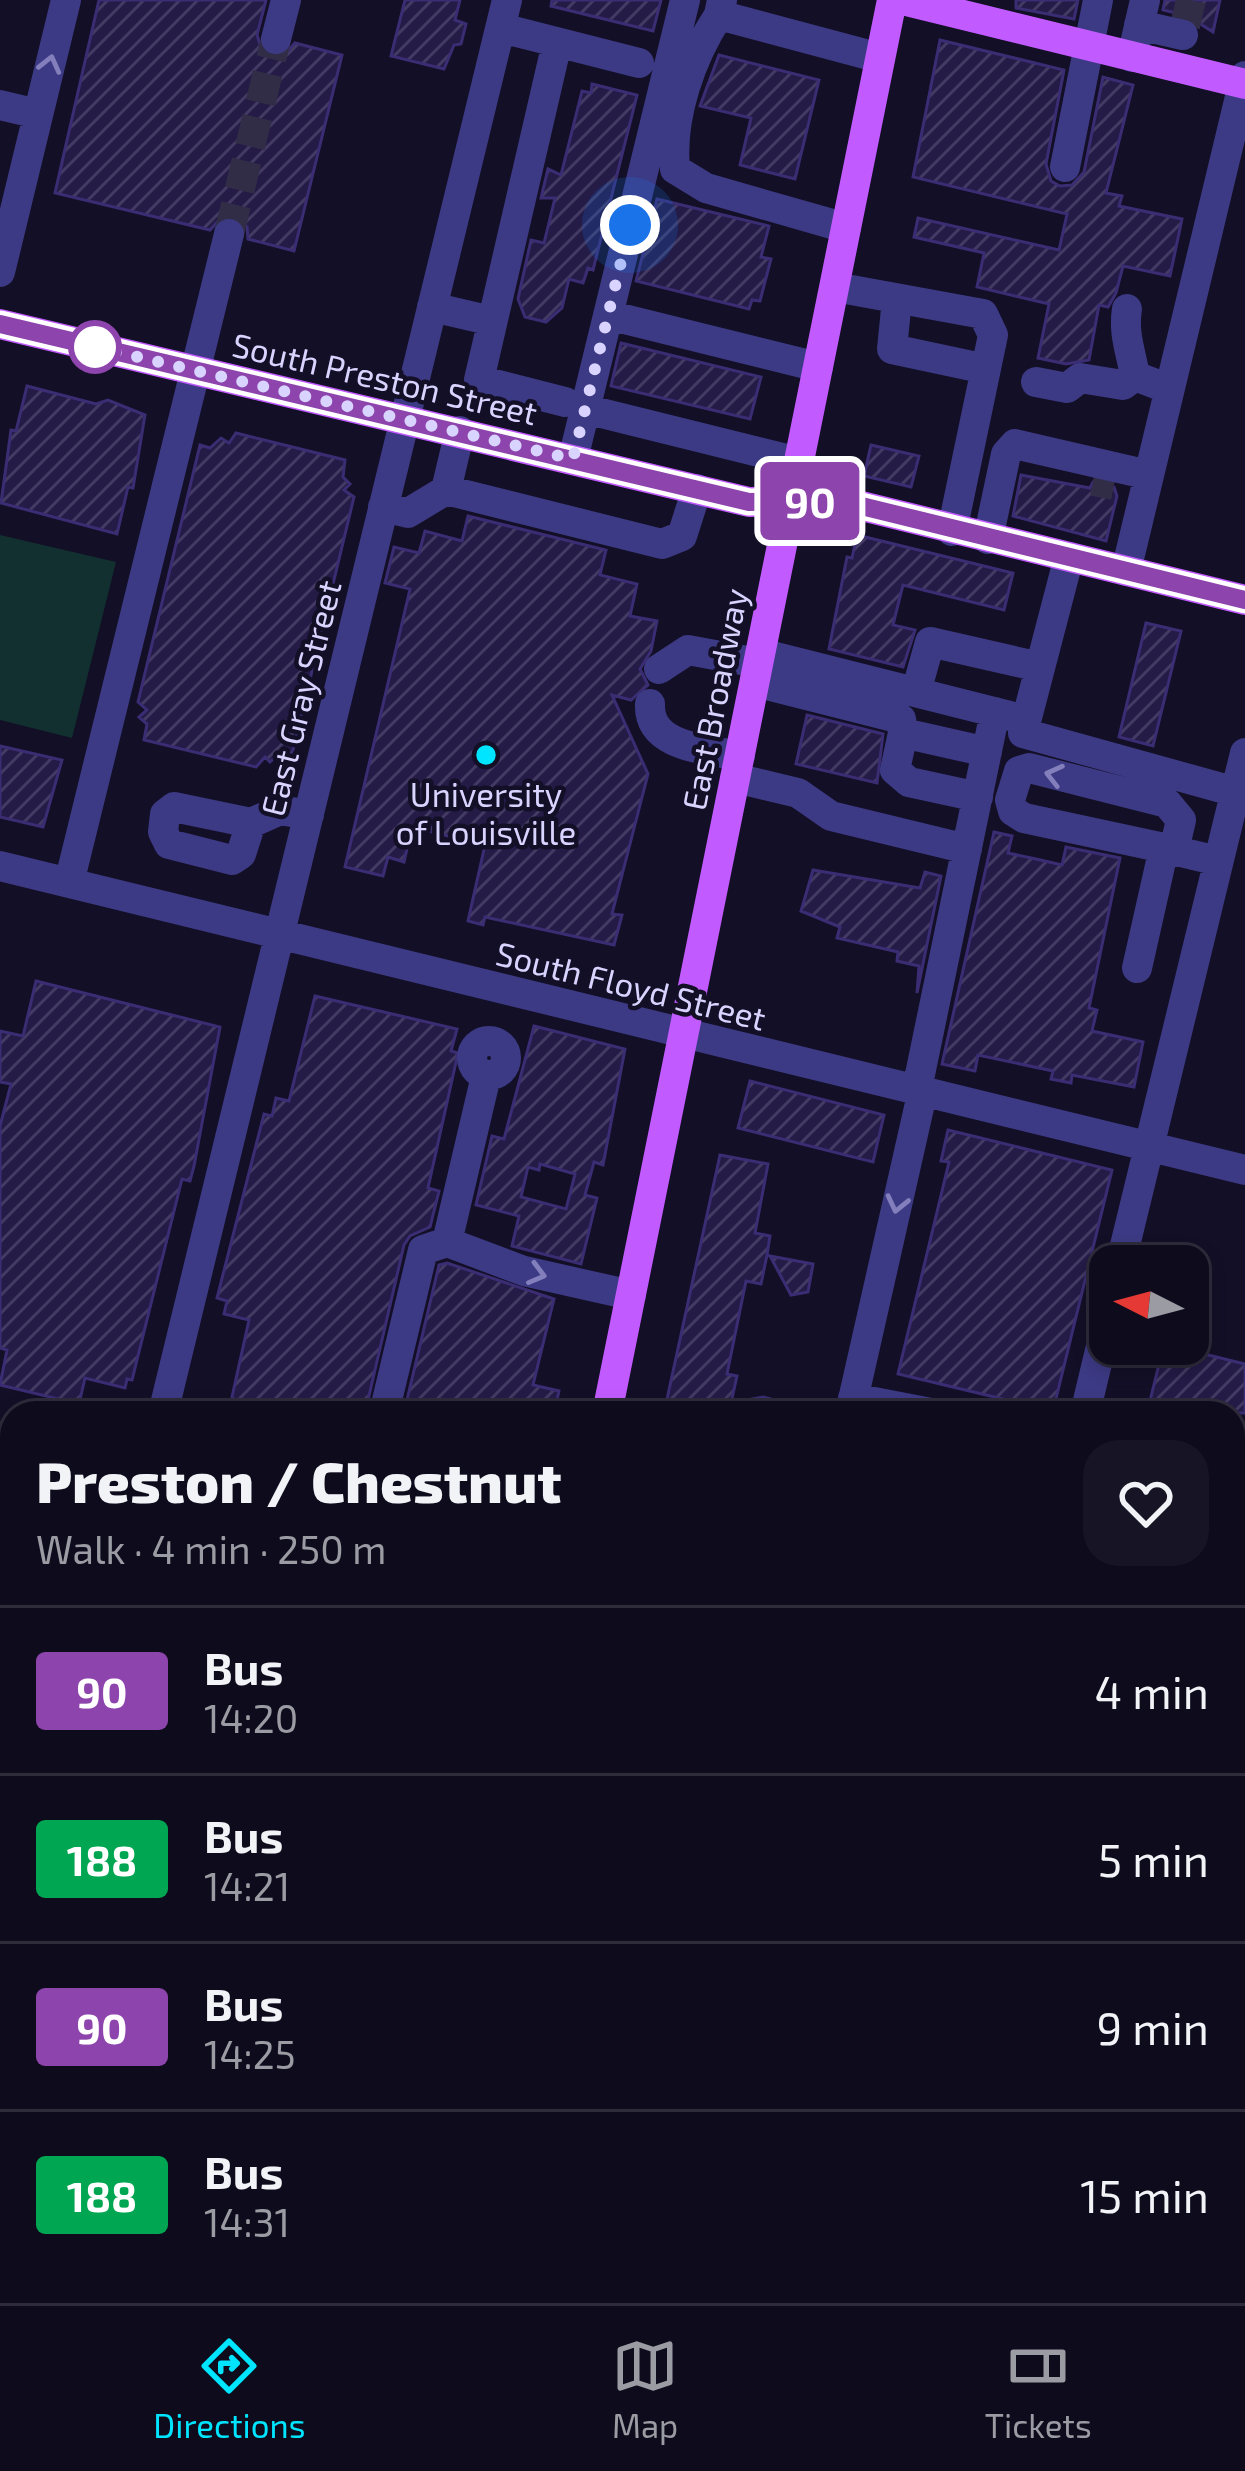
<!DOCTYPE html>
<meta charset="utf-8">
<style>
:root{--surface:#0e0b1c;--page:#171425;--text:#f1f3f6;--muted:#9b9ba3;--line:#2e2b3b;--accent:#00e5ff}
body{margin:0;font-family:"Exo 2",sans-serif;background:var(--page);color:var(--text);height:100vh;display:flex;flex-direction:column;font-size:45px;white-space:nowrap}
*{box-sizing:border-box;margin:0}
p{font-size:39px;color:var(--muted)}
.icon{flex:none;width:66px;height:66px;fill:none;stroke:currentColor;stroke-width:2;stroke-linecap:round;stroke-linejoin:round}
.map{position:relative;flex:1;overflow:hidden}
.details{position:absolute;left:0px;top:1401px;width:1245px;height:903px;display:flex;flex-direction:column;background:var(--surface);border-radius:36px 36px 0 0;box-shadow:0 6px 18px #0003,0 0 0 3px var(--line)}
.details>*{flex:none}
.badge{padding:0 24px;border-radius:9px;font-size:42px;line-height:78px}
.needle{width:78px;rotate:276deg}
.fabs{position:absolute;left:1089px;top:1245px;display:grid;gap:24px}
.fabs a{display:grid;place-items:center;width:120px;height:120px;border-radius:24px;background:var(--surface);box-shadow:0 6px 18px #0003,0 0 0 3px var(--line);font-size:60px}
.you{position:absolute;width:60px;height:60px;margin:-30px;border:9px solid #fff;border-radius:50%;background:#1a73e8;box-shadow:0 0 0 18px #1a73e833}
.map>.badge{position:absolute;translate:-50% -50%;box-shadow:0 0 0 6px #fff}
.round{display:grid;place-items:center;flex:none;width:126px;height:126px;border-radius:36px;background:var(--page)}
.head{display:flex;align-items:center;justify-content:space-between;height:204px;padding:0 36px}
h1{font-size:57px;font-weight:800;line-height:90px}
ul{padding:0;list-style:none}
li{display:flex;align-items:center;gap:36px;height:168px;padding:0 36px;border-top:3px solid var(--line)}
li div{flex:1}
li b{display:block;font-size:45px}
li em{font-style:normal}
li .badge{min-width:132px;font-weight:700;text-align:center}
.tabs{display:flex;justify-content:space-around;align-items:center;height:168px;border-top:3px solid var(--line);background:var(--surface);font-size:33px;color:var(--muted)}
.tabs a{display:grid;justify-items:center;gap:6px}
.tabs .on{color:var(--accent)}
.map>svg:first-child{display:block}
.green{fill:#12302f}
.building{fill:url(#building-hatch);stroke:#3b2d73;stroke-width:3;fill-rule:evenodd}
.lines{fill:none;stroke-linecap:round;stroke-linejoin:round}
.minor-tunnel{stroke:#312d47;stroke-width:30;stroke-dasharray:30 15;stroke-linecap:butt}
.minor{stroke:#3d3a85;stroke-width:30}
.major{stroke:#c25bff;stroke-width:30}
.highway{stroke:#ff4fa3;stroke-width:36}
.oneway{stroke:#837fbc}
.line-casing{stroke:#fff;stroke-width:27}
.line{stroke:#8e44ad;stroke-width:18}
.walk{stroke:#d9d4ff;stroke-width:12;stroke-dasharray:0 21.6}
.stop-dot{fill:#fff;stroke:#8e44ad;stroke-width:6}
.poi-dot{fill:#00e5ff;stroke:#130f26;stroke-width:4.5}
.labels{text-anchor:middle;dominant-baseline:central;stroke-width:9;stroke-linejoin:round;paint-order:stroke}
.street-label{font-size:33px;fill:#d9d4ff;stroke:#130f26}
.poi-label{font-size:33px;fill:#d9d4ff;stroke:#130f26}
</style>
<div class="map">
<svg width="1245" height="2303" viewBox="0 0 1245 2303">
<defs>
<pattern id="building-hatch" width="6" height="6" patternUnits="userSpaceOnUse" patternTransform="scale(3)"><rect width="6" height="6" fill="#241b47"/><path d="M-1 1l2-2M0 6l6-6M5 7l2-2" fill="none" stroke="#433b63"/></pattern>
</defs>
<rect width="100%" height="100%" fill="#130f26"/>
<!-- green -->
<path class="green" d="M0 535 116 562 72 738 0 720Z"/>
<!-- building -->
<path class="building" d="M99 0H266L257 35 263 54 282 57 295 43 342 55 294 251 248 239 247 227 235 215 223 216 210 230 55 193Z
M405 0H460L455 20 466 24 461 44 454 45 444 69 391 56Z
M552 0H661L653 31 551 6Z
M1016 0H1078L1074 19 1016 8Z
M1165 0H1220L1213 32 1188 16 1163 10Z
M940 40 1064 70 1046 164 1051 181 1060 186 1072 185 1084 172 1103 77 1133 85 1106 193 1122 196 1119 206 1182 219 1170 276 1123 266 1116 293 1108 307 1099 305 1089 360 1066 364 1038 358 1049 304 977 287 984 253 914 237 918 218 1059 250 1067 214 913 177Z
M719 55 819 80 795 179 740 165 751 118 700 106Z
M592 84 637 95 593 270 588 268 583 283 569 279 562 308 546 322 525 317 518 299 531 240 544 243 555 198H541L548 169 561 175 582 91 591 93Z
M657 199 769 226 761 257 771 259 760 301 752 300 749 309 636 281Z
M621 343 761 377 750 419 611 386Z
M27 386 96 404 108 400 145 415 133 488 128 487 117 534 1 503 11 430 16 431Z
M236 433 345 460 343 477 350 484 344 490 354 497 292 754 279 753 270 762 265 757 256 767 144 740 147 724 139 717 147 710 138 702 200 445 210 448 221 438 229 443Z
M871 445 919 456 911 487 864 476Z
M1021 475 1090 488 1093 482 1114 487 1117 496 1106 541 1013 516Z
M468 516 606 550 600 575 637 584 630 616 657 621 651 651 640 669 648 685 631 700 612 695 648 774 612 914 622 915 614 945 485 917 483 925 468 921 485 845 412 827 404 862 388 857 383 876 345 867 410 589 385 583 394 547 419 553 425 531 462 541Z
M857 535 1013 573 1004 610 903 585 893 625 915 630 903 667 829 649 847 557 852 558Z
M1146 623 1181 631 1153 746 1119 737Z
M807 715 883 734 877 783 796 764Z
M0 746 62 760 43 827 0 817Z
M994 832 1012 836 1008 853 1036 859 1062 865 1066 847 1120 858 1089 1008 1097 1010 1092 1031 1143 1042 1134 1087 1072 1075 1071 1083 1051 1079 1053 1071 978 1055 975 1071 942 1064Z
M813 870 920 888 925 872 941 876 917 993 919 966 897 961 898 952 837 938 840 927 801 911Z
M36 981 220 1027 194 1166 190 1181 182 1179 132 1380 127 1379 125 1388 85 1378 79 1404 0 1385 7 1350 0 1348V1126L11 1084 0 1082V1031L23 1036Z
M315 996 457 1029 451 1051 458 1053 428 1188 439 1191 430 1227 410 1236 404 1245 365 1413H282L237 1402 232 1397 249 1320 224 1314 227 1301 217 1298 264 1114 272 1116 276 1098 289 1101Z
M534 1026 625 1049 603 1165 594 1162 585 1195 597 1198 581 1264 512 1246 519 1216 476 1205 492 1136 504 1139ZM540 1164 575 1174 566 1209 521 1197 528 1167 539 1170Z
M750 1081 884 1115 873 1162 738 1128Z
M948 1130 1112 1170 1053 1411 898 1374 949 1162 941 1161Z
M720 1155 768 1164 755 1233 770 1236 767 1255 761 1284 746 1281 727 1374 737 1376 731 1403 763 1397 783 1402 780 1413H664Z
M770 1256 813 1264 808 1292 791 1295Z
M447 1263 554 1299 533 1385 559 1391 554 1413H462L407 1400 439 1265Z
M1164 1344 1245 1364V1413H1147Z"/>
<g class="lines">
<!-- minor-tunnel -->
<path class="minor-tunnel" d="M1185 26 1191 0
M229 234 276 39
M1093 481 1114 485"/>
<!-- minor -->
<path class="minor" d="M722 0 719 15 880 58
M719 15C691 57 670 117 675 169L706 188 846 228
M1139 25 1183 35
M501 28 639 63
M276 39 286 0
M557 43 479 380 565 402
M1132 57 1145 0
M0 105 38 114
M1065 167 1098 0
M0 272 66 0
M835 287 983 314 993 335 952 531
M897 299 892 349 986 369
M432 307 492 321
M1127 309C1123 334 1131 352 1135 376L1169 389
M608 315 818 367
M1036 382 1067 388 1080 378 1123 385 1135 376
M585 409 799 462
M460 431 446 490 662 544 682 536 697 489
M573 459 685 0
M383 507 408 513 446 490
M988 539 1006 454 1015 444 1149 475
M1069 557 1023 733 1236 792
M1126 571 1245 76
M760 653 1010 716
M659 669 688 650 758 663
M755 682 901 719 903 733
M916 692 930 642 1040 667
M650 704C648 748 707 749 740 756
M735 778 798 793 831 816 967 849
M978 797 909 782 895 770 903 733 987 752
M251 823 174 807 165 814 163 832 169 844 232 860 241 854 251 823 280 810 309 815
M1164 848 1024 818 1013 811 1010 800 1019 771 1029 768 1167 803 1181 820 1174 850
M0 866 1245 1170
M69 883 229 234
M1137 968 1164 848 1218 861
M472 1058a17 17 0 1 1 34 0a17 17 0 1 1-34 0Z
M917 1089 995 712
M447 1242 524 1271 631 1295
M1120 1266 1245 753
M853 1398 931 1413
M163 1413 507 0
M384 1413 423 1250 447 1242 486 1076
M799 1413H833
M850 1413 923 1090
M1085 1413 1110 1309
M0 1443 12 1439
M1233 1657 1245 1610
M1233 1702 1245 1705
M0 1779 12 1782
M0 1844 12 1847
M1233 2045 1245 2048
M0 2102 12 2070
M1233 2104 1245 2107
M0 2125 12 2128
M1233 2148 1245 2151
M0 2176 12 2179
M0 2210 12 2213
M615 2292 659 2303
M886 2292 930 2303
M331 2298 333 2292
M765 2303 767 2292
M812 2303 815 2292
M983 2303 986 2292"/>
<!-- major -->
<path class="major" d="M902 0 1245 84
M0 324 749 502 837 500 1245 600
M607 1413 892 0
M16 2292 61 2303
M429 2303 431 2292"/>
<!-- highway -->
<path class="highway" d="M0 1532 12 1533
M0 1580 12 1581
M0 1629 12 1630
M0 1672H12
M1233 1762 1245 1766
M1233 1815 1245 1818
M1233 1858 1245 1861
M1233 1942 1245 1939"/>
</g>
<!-- one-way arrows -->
<defs><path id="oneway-chevron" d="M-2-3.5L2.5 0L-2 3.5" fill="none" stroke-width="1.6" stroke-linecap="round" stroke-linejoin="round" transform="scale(3)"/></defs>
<g class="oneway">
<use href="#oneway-chevron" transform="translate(50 64) rotate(-76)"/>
<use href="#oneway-chevron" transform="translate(1054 775) rotate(-166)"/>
<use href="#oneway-chevron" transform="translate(897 1204) rotate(103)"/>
<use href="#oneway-chevron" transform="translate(537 1274) rotate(15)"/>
</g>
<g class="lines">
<defs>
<path id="line" d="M0 324 749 502 837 500 1245 600"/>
</defs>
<!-- line casing -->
<use href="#line" class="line-casing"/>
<!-- line -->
<use href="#line" class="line"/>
<!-- walk -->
<path class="walk" d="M95 347 573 459 630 225"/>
</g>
<!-- markers -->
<circle class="stop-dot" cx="95" cy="347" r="24"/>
<circle class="poi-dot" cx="486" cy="755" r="12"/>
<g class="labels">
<!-- street labels -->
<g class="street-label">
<text transform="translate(385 378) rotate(13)">South Preston Street</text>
<text transform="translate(300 698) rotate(-76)">East Gray Street</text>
<text transform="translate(714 699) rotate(-79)">East Broadway</text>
<text transform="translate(631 985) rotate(14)">South Floyd Street</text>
</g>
<!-- poi labels -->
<g class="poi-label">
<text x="486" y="794">University<tspan x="486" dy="38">of Louisville</tspan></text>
</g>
</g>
</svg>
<div class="fabs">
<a><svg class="needle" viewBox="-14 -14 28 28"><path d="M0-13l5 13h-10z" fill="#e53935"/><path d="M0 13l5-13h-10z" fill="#9b9ba3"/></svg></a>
</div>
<div class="you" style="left:630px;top:225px"></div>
<b class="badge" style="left:810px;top:501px;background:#8e44ad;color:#fff">90</b>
<section class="details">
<div class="head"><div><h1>Preston / Chestnut</h1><p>Walk · 4 min · 250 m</p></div><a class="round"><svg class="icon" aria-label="heart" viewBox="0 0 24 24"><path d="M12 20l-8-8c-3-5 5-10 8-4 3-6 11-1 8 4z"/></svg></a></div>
<ul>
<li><span class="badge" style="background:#8e44ad;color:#fff">90</span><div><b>Bus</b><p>14:20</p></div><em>4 min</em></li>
<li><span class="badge" style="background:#00a651;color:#fff">188</span><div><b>Bus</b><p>14:21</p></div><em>5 min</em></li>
<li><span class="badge" style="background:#8e44ad;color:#fff">90</span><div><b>Bus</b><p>14:25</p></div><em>9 min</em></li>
<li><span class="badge" style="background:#00a651;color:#fff">188</span><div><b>Bus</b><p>14:31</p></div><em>15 min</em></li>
</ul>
</section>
</div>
<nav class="tabs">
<a class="on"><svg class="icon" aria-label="directions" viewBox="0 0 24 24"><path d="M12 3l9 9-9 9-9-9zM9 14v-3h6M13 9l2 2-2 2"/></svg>Directions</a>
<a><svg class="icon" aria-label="map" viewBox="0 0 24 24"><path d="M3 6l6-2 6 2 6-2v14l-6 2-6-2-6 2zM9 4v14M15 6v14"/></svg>Map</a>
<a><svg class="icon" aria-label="tickets" viewBox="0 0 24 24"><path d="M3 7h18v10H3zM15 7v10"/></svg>Tickets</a>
</nav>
